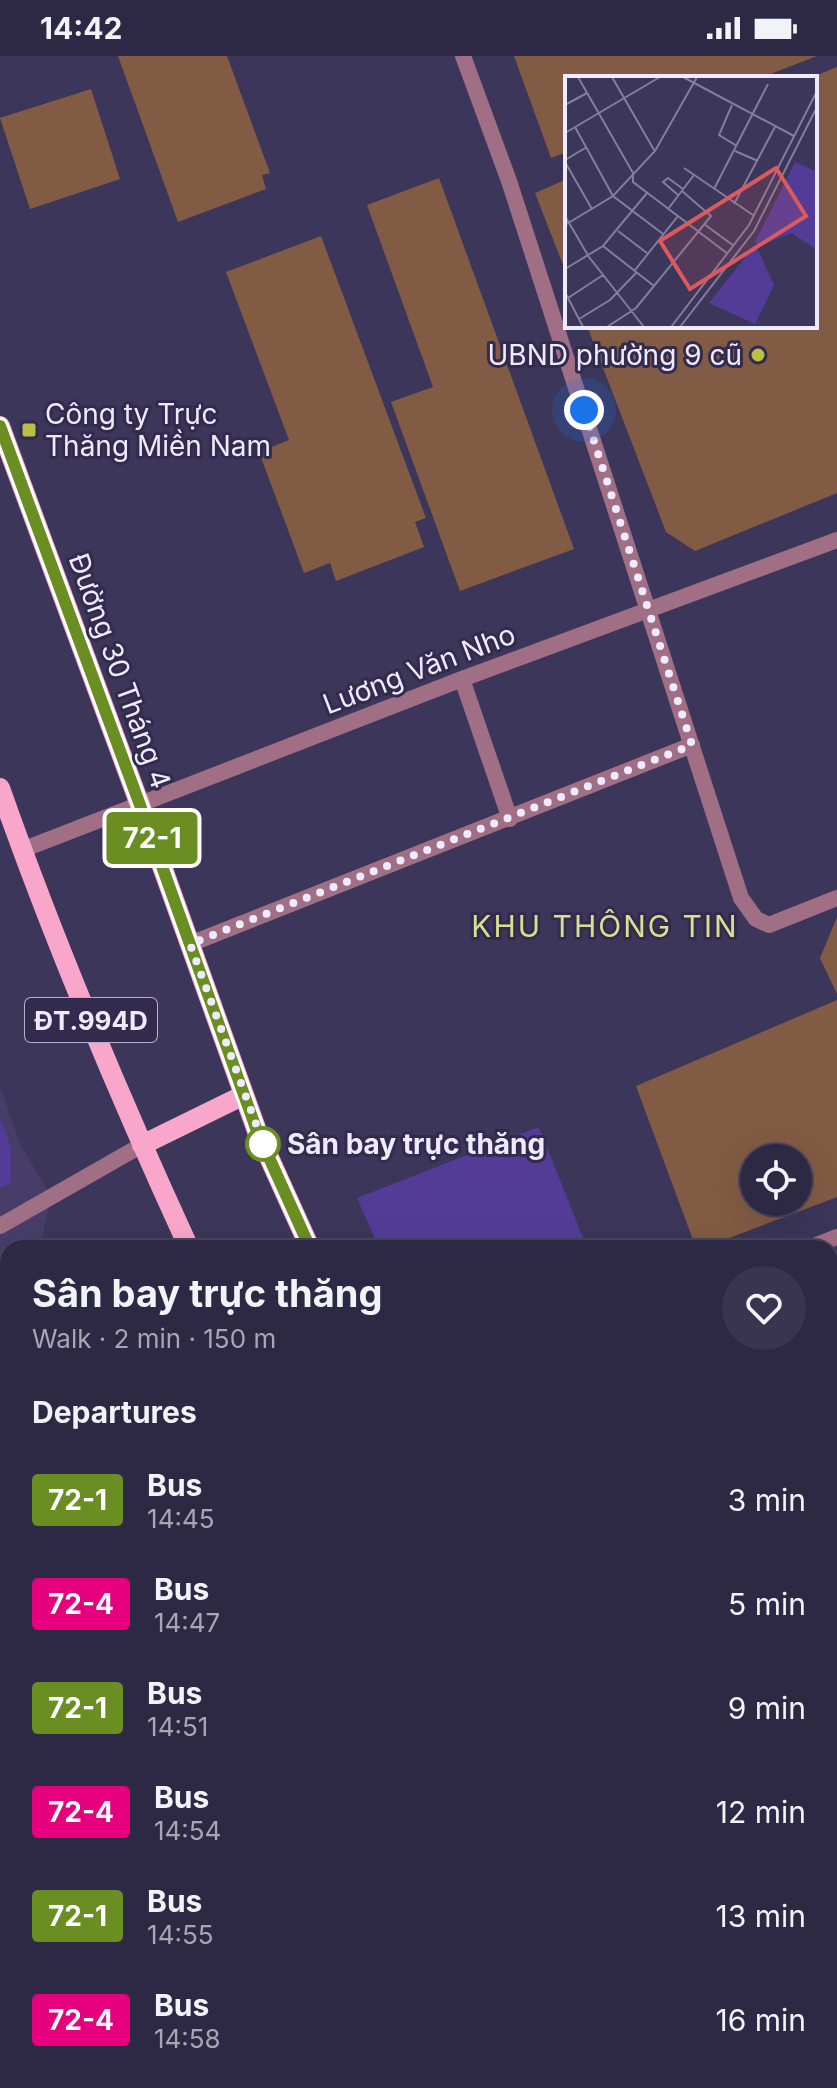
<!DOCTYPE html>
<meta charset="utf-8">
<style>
:root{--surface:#2d2844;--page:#39344f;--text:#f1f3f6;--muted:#a7a6b2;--line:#48445d}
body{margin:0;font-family:Inter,sans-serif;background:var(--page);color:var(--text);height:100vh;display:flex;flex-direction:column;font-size:30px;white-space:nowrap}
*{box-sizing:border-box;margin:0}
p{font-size:26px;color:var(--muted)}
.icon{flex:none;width:44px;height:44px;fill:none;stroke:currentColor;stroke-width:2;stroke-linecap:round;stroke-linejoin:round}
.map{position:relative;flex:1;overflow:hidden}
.panel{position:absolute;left:0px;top:1184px;width:838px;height:848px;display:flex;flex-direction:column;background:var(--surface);border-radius:24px 24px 0 0;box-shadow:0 8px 32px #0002,0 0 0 2px var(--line)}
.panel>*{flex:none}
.badge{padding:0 16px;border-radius:6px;font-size:28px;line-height:52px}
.fabs{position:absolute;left:740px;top:1088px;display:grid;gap:16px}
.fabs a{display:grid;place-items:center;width:72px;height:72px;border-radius:50%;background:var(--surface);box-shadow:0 8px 32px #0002,0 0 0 2px var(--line);font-size:40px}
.you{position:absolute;width:40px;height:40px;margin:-20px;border:6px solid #fff;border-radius:50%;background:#1a73e8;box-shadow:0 0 0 12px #1a73e833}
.map>.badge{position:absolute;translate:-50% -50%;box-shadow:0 0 0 4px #fff}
h2{padding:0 32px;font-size:30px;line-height:72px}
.round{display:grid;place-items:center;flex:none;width:84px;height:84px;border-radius:42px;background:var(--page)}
.headline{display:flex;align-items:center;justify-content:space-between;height:136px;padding:0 32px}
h1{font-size:38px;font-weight:700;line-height:60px}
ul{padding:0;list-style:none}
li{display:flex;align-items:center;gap:24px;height:104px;padding:0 32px}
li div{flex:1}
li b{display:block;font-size:30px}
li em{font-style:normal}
li .badge{min-width:88px;font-weight:700;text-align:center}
.status{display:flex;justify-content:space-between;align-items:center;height:56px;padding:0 40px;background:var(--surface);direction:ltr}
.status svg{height:22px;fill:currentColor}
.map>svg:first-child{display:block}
.built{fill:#463e69}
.green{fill:#533c97}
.building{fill:#825b44;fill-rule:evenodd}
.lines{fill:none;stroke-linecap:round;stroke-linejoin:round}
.lane{stroke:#a16f85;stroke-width:16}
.street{stroke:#a16f85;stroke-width:16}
.primary{stroke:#f9a6cb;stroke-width:20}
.line-casing{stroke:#fff;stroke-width:18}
.line{stroke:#6b8e23;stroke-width:12}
.walk{stroke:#edebfd;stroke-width:8;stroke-dasharray:0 14.4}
.poi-dot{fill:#bbc044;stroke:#322b4e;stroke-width:3}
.stop-dot{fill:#fff;stroke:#6b8e23;stroke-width:4}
.labels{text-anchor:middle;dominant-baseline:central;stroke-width:6;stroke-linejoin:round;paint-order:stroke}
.shield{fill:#322b4e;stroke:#b5b1c8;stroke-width:2}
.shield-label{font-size:26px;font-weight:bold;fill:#edebfd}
.poi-label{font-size:28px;fill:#edebfd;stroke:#322b4e;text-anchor:end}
.street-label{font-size:28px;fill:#edebfd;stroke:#322b4e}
.stop-label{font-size:28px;font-weight:bold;fill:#edebfd;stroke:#322b4e;text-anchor:start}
.neighbourhood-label{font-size:30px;letter-spacing:2px;fill:#dade90;stroke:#322b4e}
.inset-road{fill:none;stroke:#837e9b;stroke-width:2}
.view{fill:#dc595d;fill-opacity:0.15;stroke:#dc595d;stroke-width:4}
.inset-edge{fill:none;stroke:#edebfd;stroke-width:4}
</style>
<div class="status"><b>14:42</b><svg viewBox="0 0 49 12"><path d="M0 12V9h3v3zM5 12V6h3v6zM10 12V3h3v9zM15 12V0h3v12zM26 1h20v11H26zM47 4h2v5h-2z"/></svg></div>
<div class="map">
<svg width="837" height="2032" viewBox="0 0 837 2032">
<rect width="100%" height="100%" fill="#3c365a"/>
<!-- built -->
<path class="built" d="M0 1030 20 1088 51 1140 40 1192H8V1337L0 1373Z"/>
<!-- green -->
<path class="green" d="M0 1062 11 1091V1127L0 1132Z
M539 1071 587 1192H379L357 1142Z
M8 1201V2024H584L589 2032H0V1206Z"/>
<!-- building -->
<path class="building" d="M118 0H227L270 117 262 119 266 133 178 166Z
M514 0H817L760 22H567V96L551 102Z
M837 11V437L695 495 666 476 587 270H815V20Z
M91 33 120 123 30 153 0 62Z
M439 122 574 493 460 535 391 346 433 331 367 149Z
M567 123V219L535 137Z
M321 180 426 462 415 466 424 491 336 525 330 507 304 517 259 396 289 384 226 216Z
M837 861V938L820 902Z
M837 944V1141L703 1192H696L636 1030ZM754 1102H798V1146H754Z"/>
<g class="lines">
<!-- lane -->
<path class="lane" d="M0 1170 142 1089"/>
<!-- street -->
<path class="street" d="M463 0 509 125 741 842 756 863 769 869 837 842
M462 623 510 763
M22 794 462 623 837 484
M190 888 692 689
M809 1192 837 1181
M830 1473 837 1484"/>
<!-- primary -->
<path class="primary" d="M0 370 140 749 257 1075 310 1192
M0 732C55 888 120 1042 189 1192
M142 1089 244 1039
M666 2024 671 2032
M793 2024 798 2032"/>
</g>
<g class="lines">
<defs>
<path id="line" d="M0 370 140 749 257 1075 310 1192"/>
</defs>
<!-- line casing -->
<use href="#line" class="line-casing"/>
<!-- line -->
<use href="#line" class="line"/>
<!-- walk -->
<path class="walk" d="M263 1088 267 1098 190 888 692 689 584 354"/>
</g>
<!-- markers -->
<g class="poi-dot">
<circle cx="758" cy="299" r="8"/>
<rect x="21" y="366" width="16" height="16" rx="4"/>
</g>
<circle class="stop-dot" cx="263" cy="1088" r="16"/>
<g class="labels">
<!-- shield labels -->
<rect class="shield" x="25" y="942" width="132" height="44" rx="6"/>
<g class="shield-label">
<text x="91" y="964">ĐT.994D</text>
</g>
<!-- poi labels -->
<g class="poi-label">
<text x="742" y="299">UBND phường 9 cũ</text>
<text x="45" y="358" text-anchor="start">Công ty Trực<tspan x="45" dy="32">Thăng Miền Nam</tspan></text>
</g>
<!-- street labels -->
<g class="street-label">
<text transform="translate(419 613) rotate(-21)">Lương Văn Nho</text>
<text transform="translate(120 615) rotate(70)">Đường 30 Tháng 4</text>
</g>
<!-- stop labels -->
<g class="stop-label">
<text x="287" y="1088">Sân bay trực thăng</text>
</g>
<!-- neighbourhood labels -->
<g class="neighbourhood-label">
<text x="605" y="870">KHU THÔNG TIN</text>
</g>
</g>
<!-- overview -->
<g transform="translate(565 20)">
<rect width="252" height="252" fill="#3c365a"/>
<path d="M230 86 252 96V174L227 157 194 170 190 166ZM187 173 193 174 209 209 190 248 144 227Z" fill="#533c97"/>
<path class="inset-road" d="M13 1 68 97V106L163 178M47 1 89 74M118 1 229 60M0 29 22 17M167 29 154 59 172 70M10 51 48 120 98 158M0 57 95 1M170 75 193 85M0 84 22 71M0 86 27 133M119 92 188 139M149 113 203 8M113 119 98 106 103 102 118 113M169 128 210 51M103 133 129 99M0 140 24 181 79 251M139 148 169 170M0 149 48 120 90 75 132 1M53 155 82 177M38 170 89 210M0 193 38 170 82 117M70 194 113 140M0 216 18 251M3 222 38 199M14 243 45 224 72 196M42 251 71 232 146 140 117 115M106 251 184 149 252 15M115 251 189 155 252 31"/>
<path class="view" d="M211 92 241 140 125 213 95 165Z"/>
<rect width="252" height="252" class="inset-edge"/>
</g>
</svg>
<div class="fabs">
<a><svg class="icon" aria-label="locate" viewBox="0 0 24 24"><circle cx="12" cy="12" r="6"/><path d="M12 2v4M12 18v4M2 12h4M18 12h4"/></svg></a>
</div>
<div class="you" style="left:584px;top:354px"></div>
<b class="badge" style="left:152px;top:782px;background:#6b8e23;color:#fff">72-1</b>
<section class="panel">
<div class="headline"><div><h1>Sân bay trực thăng</h1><p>Walk · 2 min · 150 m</p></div><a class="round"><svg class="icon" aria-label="heart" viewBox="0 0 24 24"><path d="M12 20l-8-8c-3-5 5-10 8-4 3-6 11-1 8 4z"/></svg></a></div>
<h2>Departures</h2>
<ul>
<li><span class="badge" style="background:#6b8e23;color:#fff">72-1</span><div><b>Bus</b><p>14:45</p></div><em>3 min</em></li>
<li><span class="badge" style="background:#e6007e;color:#fff">72-4</span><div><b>Bus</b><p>14:47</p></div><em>5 min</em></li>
<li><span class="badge" style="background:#6b8e23;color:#fff">72-1</span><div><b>Bus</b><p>14:51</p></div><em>9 min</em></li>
<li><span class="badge" style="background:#e6007e;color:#fff">72-4</span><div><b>Bus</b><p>14:54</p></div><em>12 min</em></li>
<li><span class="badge" style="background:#6b8e23;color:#fff">72-1</span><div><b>Bus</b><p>14:55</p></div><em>13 min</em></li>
<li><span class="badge" style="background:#e6007e;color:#fff">72-4</span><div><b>Bus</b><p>14:58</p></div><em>16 min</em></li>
</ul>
</section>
</div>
